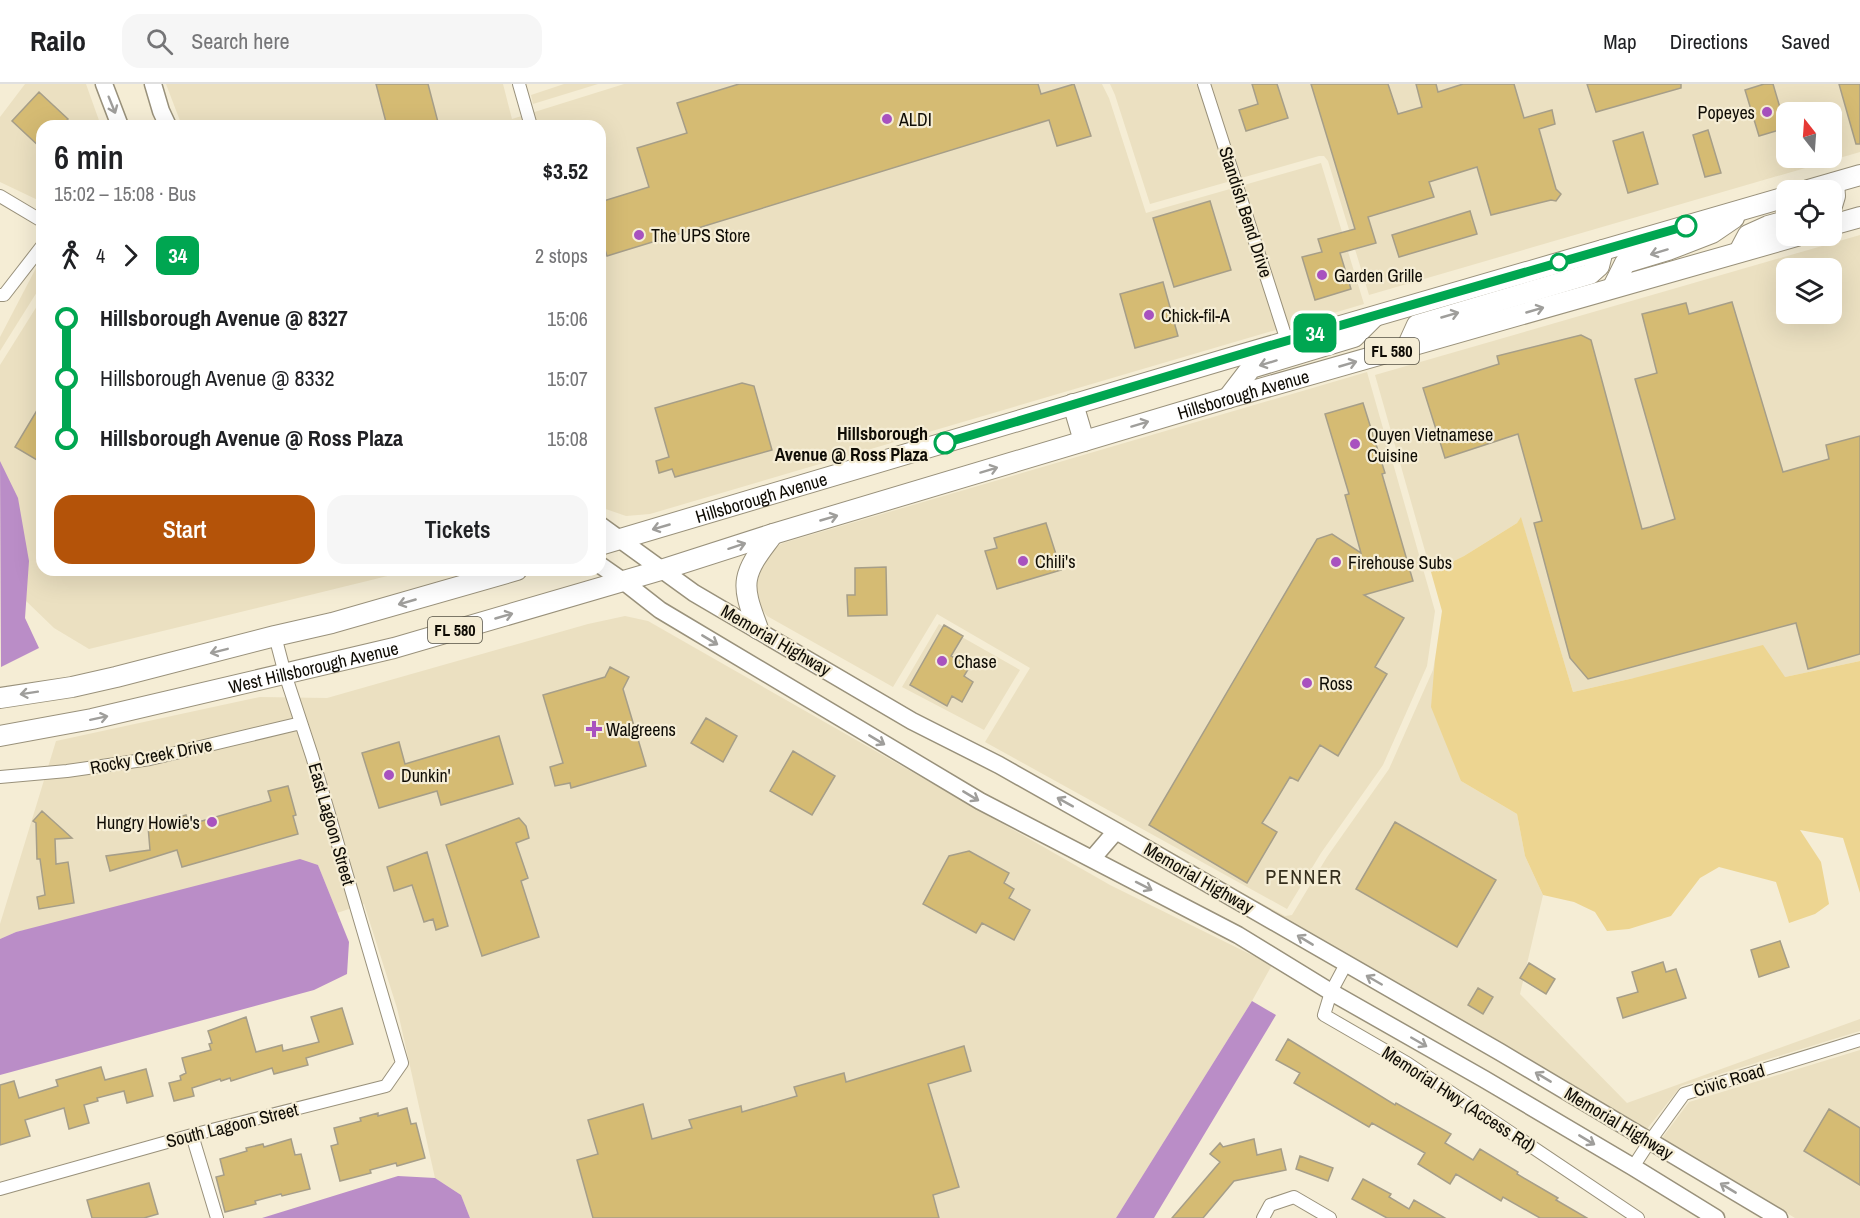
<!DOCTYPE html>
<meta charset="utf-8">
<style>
:root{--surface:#fff;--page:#f6f6f6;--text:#202124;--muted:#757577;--line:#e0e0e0;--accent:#b45309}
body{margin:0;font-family:"Archivo Narrow",sans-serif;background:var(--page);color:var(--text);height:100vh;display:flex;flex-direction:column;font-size:22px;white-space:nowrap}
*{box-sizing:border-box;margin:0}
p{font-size:20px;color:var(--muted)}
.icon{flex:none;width:33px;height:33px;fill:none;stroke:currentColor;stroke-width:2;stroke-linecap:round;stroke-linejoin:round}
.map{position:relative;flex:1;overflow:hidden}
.sheet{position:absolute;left:36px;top:36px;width:570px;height:456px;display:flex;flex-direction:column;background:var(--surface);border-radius:18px;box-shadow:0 6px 24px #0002}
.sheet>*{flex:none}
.badge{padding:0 12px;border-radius:9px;font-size:21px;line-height:39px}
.needle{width:39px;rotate:343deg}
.buttons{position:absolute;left:1776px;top:18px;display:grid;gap:12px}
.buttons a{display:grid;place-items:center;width:66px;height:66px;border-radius:12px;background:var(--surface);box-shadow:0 6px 24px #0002;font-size:30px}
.map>.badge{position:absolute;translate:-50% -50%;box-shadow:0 0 0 3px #fff}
.legs{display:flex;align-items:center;gap:9px;height:66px;padding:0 18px;font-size:20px}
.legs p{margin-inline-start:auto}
.head{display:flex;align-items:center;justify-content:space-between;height:102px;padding:0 18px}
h1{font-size:33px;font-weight:600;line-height:45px}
.cta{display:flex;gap:12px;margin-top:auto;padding:12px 18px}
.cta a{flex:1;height:69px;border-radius:18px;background:var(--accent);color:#fff;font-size:24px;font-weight:600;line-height:69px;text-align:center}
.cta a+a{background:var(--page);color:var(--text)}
ul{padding:0 18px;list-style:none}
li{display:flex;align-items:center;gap:21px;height:60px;font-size:22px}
li i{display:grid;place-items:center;width:9px;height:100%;margin:0 8px;background:currentColor}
li i::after{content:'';width:15px;height:15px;margin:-8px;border:4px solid;border-radius:50%;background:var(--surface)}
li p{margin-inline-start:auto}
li:first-child i{background:linear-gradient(#0000 50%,currentColor 0)}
li:last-child i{background:linear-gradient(currentColor 50%,#0000 0)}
header{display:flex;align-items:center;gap:36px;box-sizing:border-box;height:84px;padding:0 30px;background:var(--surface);border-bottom:2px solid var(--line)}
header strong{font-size:28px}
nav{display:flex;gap:33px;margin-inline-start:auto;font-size:21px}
.search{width:420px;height:54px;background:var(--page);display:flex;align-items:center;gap:15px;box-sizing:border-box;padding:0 21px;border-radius:18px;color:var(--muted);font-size:22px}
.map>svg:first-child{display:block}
.built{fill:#ebe0c1;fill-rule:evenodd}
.green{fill:#edd591}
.water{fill:#ba8dc7}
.building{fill:#d5bb73;stroke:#a69e88;stroke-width:1.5}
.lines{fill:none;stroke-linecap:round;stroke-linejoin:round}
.street-casing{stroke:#99917b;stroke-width:14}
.secondary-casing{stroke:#99917b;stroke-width:19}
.primary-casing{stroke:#99917b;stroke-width:22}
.street{stroke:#fff;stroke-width:12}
.secondary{stroke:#fff;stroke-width:16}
.primary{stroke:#fff;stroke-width:20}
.oneway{stroke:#9f9e9b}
.line-1-casing{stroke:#fff;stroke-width:14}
.line-1{stroke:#00a651;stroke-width:9}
.poi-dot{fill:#a852bf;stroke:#f5edd5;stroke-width:2}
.stop-1-dot{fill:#fff;stroke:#00a651;stroke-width:3}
.labels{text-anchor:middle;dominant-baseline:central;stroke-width:4.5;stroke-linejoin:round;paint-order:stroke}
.shield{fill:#f5edd5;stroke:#545043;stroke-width:1.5}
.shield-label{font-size:16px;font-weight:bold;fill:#0f0c05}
.poi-label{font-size:18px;fill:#0f0c05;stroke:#f5edd5;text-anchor:start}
.street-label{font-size:18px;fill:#0f0c05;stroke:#f5edd5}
.stop-label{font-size:18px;font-weight:bold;fill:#0f0c05;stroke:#f5edd5;text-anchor:end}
.neighbourhood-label{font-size:20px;letter-spacing:1.5px;fill:#352e1c;stroke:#f5edd5}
</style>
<header>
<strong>Railo</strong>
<div class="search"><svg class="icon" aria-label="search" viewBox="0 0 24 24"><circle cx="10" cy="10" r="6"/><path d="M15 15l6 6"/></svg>Search here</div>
<nav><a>Map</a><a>Directions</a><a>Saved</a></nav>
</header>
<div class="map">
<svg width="1860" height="1134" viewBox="0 0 1860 1134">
<rect width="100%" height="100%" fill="#f5edd5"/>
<!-- built -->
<path class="built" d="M25 0H86L101 42H42V118L0 98V33Z
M166 0H503L512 35 624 0H1102L1109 14 1146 129 1321 79 1364 220 650 430 626 432 600 423V42H182Z
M564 0H598L533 20 531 11Z
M1110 0H1860V68L1369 211 1328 77 1324 72H1319L1150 120 1115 11ZM1786 28H1832V74H1786Z
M1860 151V577L1785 593 1634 594 1573 608 1521 434 1517 439 1464 472 1431 488 1375 291ZM1786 184H1832V230H1786Z
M42 176V200L0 267V253L36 184Z
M42 214V486H412L89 565 54 544 25 516 0 387V281Z
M1367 288 1435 527 1427 582 1383 681 1321 769 1287 825 985 658 1030 584 937 530 893 603 767 532 755 515 753 503 758 484 773 464 783 459Z
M625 532 648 537 1110 801 1272 881 1252 917 1116 1134H470L461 1111 435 1094 397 924 364 820 337 829 318 781 16 848 0 855V840L56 657 260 613 327 614 588 540Z
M939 540 1020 586 984 646 902 603Z
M1435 575 1461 697 1517 730 1525 772 1543 811 1520 910 1627 1019 1860 935V947L1681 1002 1647 1045 1503 960 1208 790 1285 832 1292 831 1327 773 1389 685 1433 586Z
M1860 966V1134H1795L1662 1054 1689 1018Z"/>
<!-- green -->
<path class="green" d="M1521 433 1573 608 1634 594 1763 561 1785 593 1860 577V809L1843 754 1800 746 1821 778 1829 820 1815 830 1789 839 1776 798 1719 783 1700 794 1671 832 1629 845 1607 847 1595 828 1574 818 1543 811 1525 772 1517 730 1461 697 1431 623 1435 575 1442 527 1431 488 1464 472 1517 439Z"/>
<!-- water -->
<path class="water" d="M0 377 18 414 29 477 25 534 39 564 1 583Z
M300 775 318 781 349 858 347 890 314 906 0 991V855L16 848Z
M1252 917 1276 931 1154 1134H1116Z
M398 1092 435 1094 461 1111 470 1134H262Z"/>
<!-- building -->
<path class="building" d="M376 0H428L439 42H387Z
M739 0H1038L1041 10 1074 0 1091 52 1057 62 1049 36 607 172 600 150V118L649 103 637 64 687 49 677 19Z
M1252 0H1277L1288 34 1246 47 1239 26 1258 20Z
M1311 0H1388L1398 30 1422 23 1416 0H1436L1438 8 1463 0H1514L1524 34 1552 26 1555 40 1539 45 1556 105 1561 110 1556 117 1551 116 1491 131 1477 83 1429 98 1434 113 1368 133 1376 159 1340 169 1351 205 1315 216 1302 173 1322 168 1318 155 1355 145Z
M1587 0H1681V4L1596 28Z
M1764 0H1773L1786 44 1759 52 1745 6Z
M1839 0H1860V60H1856Z
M39 8 68 35 61 42H42V65L12 37Z
M1708 46 1721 89 1705 93 1693 51Z
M1643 48 1658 100 1628 109 1613 57Z
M1210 117 1231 186 1174 203 1153 134Z
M1470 127 1477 150 1399 173 1392 151Z
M1163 198 1178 252 1135 264 1120 210Z
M1732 218 1783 388 1829 375 1826 361 1860 352V570L1808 585 1796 539 1588 595 1570 574 1534 439 1542 437 1518 350 1445 374 1423 304 1499 280 1497 272 1581 251 1591 256 1642 445 1650 443 1675 435 1635 295 1657 289 1642 230 1686 219 1689 230Z
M742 299 754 302 772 366 675 393 672 385 659 389 656 377 669 373 655 324Z
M42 318V379L15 363Z
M1363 319 1385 389 1382 390 1413 497 1364 511 1404 534 1375 583 1387 590 1338 672 1320 661 1298 697 1290 693 1269 728 1262 739 1277 748 1247 799 1149 741 1317 455 1332 450 1361 469 1345 411 1349 410 1325 330Z
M1046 439 1061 486 997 505 985 467 997 464 994 454Z
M886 483 887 531 848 532 847 511H855V484Z
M944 541 963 552 951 572 970 582 964 592 973 598 962 618 952 612 947 622 910 601Z
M610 583 629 593 623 605 646 682 571 704 570 699 555 702 550 683 563 679 543 611 605 593Z
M706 634 737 652 723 678 691 659Z
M499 652 513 700 441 721 437 707 379 724 362 669 399 658 405 680Z
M793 667 835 692 812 731 770 707Z
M288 702 296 731 293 732 298 750 182 783 177 766 110 787 106 772 150 766 148 742 186 731 188 741 271 717 268 707Z
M42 727 72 754 55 755 56 780 68 778 74 819 39 825 37 813 45 811 40 775H37L36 739 33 737Z
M519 734 526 742 529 754 516 759 528 794 521 797 539 853 482 872 446 761Z
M1395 738 1496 796 1457 863 1356 805Z
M969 767 1009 789 1004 799 1014 805 1009 814 1030 826 1014 856 982 839 976 849 923 820 949 772Z
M427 768 448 842 436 846 433 835 424 838 412 801 394 807 387 783Z
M1780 857 1789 883 1759 893 1751 866Z
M1663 878 1666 888 1676 885 1686 914 1623 934 1617 914 1638 908 1632 888Z
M1529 879 1555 895 1546 910 1520 894Z
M1478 904 1493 913 1483 930 1468 921Z
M342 924 353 960 306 974 308 981 274 990 272 984 231 997 230 994 221 997 220 995 192 1004 194 1012 174 1017 169 999 181 996 180 992 186 989 182 974 211 966 209 960 212 959 208 947 246 933 256 968 282 961 283 967 319 958 311 933Z
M1288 955 1395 1021 1396 1019 1451 1050 1445 1059 1473 1076 1480 1065 1518 1088 1517 1090 1558 1114 1556 1116 1587 1134H1540L1503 1113 1501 1117 1456 1090 1450 1100 1418 1080 1425 1069 1372 1039 1369 1043 1294 999 1300 989 1276 976Z
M964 962 971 987 928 1000 959 1103 933 1111 939 1134H593L577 1076 598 1070 588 1036 643 1020 652 1055 692 1044 689 1036 741 1022 742 1028 797 1012 794 1003 844 989 846 998Z
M101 983 105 996 146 985 153 1012 127 1019 124 1007 97 1014 98 1017 84 1021 89 1039 69 1045 64 1024 25 1036 30 1052 0 1061V1001L14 997 19 1014 58 1002 56 996Z
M407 1024 411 1040 416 1039 425 1074 397 1082 396 1079 370 1086 371 1089 340 1097 331 1062 338 1060 334 1044 361 1037 360 1034 378 1029V1032Z
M1829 1025 1860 1044V1101L1804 1067Z
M291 1055 295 1071 301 1070 310 1105 282 1112 281 1110 255 1117 256 1120 225 1128 216 1093 224 1091 220 1075 247 1067 246 1064 263 1060 264 1063Z
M1254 1055 1257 1071 1281 1065 1286 1086 1234 1097 1203 1134H1172L1220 1078 1210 1070 1220 1059 1223 1063Z
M1300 1072 1333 1084 1328 1097 1296 1085Z
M1363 1095 1391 1110 1389 1113 1409 1125 1414 1116 1445 1134H1387L1352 1115Z
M149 1099 158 1130 144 1134H92L87 1116Z"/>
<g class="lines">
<defs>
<path id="street" d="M519 0 531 42
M1204 0 1287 257
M0 112 42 137
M0 211H4L42 162
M0 693 67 687 150 675 301 639
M1346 880 1331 908 1324 931 1407 979 1638 1134
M192 1051 217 1134
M1633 1083 1650 1057 1684 1010 1860 956
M0 1105 192 1051 386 1002 402 979 312 672 285 590 275 552
M1263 1134 1270 1121 1294 1113 1330 1134"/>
<path id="secondary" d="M104 0 120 42
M153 0 161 27 168 42
M600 441 694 509 912 637 999 681 1116 747 1500 968 1779 1134
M600 481 623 497 660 526 980 717 1238 851 1331 908 1484 995 1633 1083 1716 1134
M1092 775 1116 747"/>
<g id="primary">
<path d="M1808 106 1860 91"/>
<path d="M1832 122 1835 112 1834 99"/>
<path d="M1832 141 1860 133"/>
<path d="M1739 168 1748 151 1768 142 1786 137"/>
<path d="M1613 203 1625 179 1668 166 1712 149 1734 134"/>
<path d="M1407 263 1417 241 1590 190 1599 182 1603 166"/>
<path d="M1228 314 1251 284 1354 253 1374 233"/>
<path d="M1073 320 1084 357"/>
<path id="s1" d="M600 461 1223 276 1786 113"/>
<path d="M758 545C753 530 744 511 747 495 750 478 764 463 773 450"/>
<path d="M0 614 72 603 116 593 275 552 332 539 517 486"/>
<path id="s2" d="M0 652 92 635 394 564 661 486 773 450 1228 314 1797 152"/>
</g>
</defs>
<!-- street casing -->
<use href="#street" class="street-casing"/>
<!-- secondary casing -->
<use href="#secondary" class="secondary-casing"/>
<!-- primary casing -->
<use href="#primary" class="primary-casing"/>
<!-- street -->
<use href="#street" class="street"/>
<!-- secondary -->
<use href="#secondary" class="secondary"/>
<!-- primary -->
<use href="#primary" class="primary"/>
</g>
<!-- one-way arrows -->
<defs><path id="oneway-shaft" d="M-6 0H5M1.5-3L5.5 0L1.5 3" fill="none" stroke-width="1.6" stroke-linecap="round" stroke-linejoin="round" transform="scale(1.5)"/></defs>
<g class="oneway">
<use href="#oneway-shaft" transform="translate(112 21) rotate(68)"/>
<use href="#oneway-shaft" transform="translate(1659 168) rotate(163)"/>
<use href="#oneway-shaft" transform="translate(1535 226) rotate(-16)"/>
<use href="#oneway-shaft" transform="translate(1450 231) rotate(-16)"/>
<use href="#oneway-shaft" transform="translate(1268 279) rotate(163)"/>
<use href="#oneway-shaft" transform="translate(1348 280) rotate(-16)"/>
<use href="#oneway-shaft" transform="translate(1140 340) rotate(-17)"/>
<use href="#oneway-shaft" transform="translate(989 386) rotate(-17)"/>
<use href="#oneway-shaft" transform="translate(829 434) rotate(-16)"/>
<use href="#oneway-shaft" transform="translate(661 443) rotate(164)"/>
<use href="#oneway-shaft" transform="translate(737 462) rotate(-18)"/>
<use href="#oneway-shaft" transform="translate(407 518) rotate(164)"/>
<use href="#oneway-shaft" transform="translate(504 532) rotate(-16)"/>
<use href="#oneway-shaft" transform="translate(710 556) rotate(31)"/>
<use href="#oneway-shaft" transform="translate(219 567) rotate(166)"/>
<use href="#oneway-shaft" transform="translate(29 609) rotate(171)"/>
<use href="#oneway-shaft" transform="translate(99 634) rotate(-12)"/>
<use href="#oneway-shaft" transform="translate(877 656) rotate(31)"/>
<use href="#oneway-shaft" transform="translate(971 712) rotate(31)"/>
<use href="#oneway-shaft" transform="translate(1065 718) rotate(-151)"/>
<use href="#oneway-shaft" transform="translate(1144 802) rotate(27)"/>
<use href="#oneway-shaft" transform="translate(1305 856) rotate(-149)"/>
<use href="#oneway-shaft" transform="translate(1374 896) rotate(-150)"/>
<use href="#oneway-shaft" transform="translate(1419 958) rotate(30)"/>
<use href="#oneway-shaft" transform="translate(1543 993) rotate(-149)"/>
<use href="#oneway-shaft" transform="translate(1587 1056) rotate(31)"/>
<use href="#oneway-shaft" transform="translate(1728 1104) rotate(-149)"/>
</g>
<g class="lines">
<defs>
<path id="line-1" d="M945 359 1265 263 1686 142"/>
</defs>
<!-- line-1 casing -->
<use href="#line-1" class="line-1-casing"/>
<!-- line-1 -->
<use href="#line-1" class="line-1"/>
</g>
<!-- markers -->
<g class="poi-dot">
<circle cx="1767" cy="28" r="6"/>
<circle cx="887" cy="35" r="6"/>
<circle cx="639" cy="151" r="6"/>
<circle cx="1322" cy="191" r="6"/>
<circle cx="1149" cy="231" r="6"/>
<circle cx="1355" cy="360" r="6"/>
<circle cx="1023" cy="477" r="6"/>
<circle cx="1336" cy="478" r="6"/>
<circle cx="942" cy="577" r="6"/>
<circle cx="1307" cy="599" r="6"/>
<path d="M591 636h6v6h6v6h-6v6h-6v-6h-6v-6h6z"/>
<circle cx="389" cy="691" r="6"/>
<circle cx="212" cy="738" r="6"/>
</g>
<g class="stop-1-dot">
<circle cx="1686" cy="142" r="10"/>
<circle cx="1559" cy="178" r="8"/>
<circle cx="945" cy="359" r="10"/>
</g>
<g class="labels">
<!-- shield labels -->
<g class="shield">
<rect x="1365" y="254" width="54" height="26" rx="4.5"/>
<rect x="428" y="533" width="54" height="26" rx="4.5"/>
</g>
<g class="shield-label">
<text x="1392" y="267">FL 580</text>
<text x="455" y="546">FL 580</text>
</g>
<!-- poi labels -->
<g class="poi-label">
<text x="1755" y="28" text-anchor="end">Popeyes</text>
<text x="899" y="35">ALDI</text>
<text x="651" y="151">The UPS Store</text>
<text x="1334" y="191">Garden Grille</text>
<text x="1161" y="231">Chick-fil-A</text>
<text x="1367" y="350">Quyen Vietnamese<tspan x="1367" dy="21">Cuisine</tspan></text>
<text x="1035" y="477">Chili's</text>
<text x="1348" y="478">Firehouse Subs</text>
<text x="954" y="577">Chase</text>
<text x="1319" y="599">Ross</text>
<text x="606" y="645">Walgreens</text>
<text x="401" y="691">Dunkin'</text>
<text x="200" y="738" text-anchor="end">Hungry Howie's</text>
</g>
<!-- street labels -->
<g class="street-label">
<text transform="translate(1246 128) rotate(72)">Standish Bend Drive</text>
<text stroke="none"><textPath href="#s2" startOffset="1290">Hillsborough Avenue</textPath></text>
<text stroke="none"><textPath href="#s1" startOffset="168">Hillsborough Avenue</textPath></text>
<text transform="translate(776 556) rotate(30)">Memorial Highway</text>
<text stroke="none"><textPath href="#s2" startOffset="321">West Hillsborough Avenue</textPath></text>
<text transform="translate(151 672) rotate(-11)">Rocky Creek Drive</text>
<text transform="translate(332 740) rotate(74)">East Lagoon Street</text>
<text transform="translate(1199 794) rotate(30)">Memorial Highway</text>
<text transform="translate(1729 996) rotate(-17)">Civic Road</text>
<text transform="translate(1459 1015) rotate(33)">Memorial Hwy (Access Rd)</text>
<text transform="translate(1619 1039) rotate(31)">Memorial Highway</text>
<text transform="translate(232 1041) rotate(-14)">South Lagoon Street</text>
</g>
<!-- stop labels -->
<g class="stop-label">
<text x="928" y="349">Hillsborough<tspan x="928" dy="21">Avenue @ Ross Plaza</tspan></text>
</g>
<!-- neighbourhood labels -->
<g class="neighbourhood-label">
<text x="1304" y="792">PENNER</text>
</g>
</g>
</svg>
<div class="buttons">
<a><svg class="needle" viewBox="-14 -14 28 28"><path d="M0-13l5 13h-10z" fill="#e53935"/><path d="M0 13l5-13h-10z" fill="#757577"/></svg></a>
<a><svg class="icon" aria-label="locate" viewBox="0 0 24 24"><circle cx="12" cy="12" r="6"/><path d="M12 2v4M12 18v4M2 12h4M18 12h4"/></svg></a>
<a><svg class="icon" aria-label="layers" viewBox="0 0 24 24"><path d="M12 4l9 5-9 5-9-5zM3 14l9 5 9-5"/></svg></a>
</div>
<b class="badge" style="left:1315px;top:249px;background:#00a651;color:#fff">34</b>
<section class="sheet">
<div class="head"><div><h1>6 min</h1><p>15:02 – 15:08 · Bus</p></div><b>$3.52</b></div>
<div class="legs"><svg class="icon" aria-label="walk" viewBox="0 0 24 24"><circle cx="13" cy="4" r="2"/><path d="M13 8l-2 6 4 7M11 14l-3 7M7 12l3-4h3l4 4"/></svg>4<svg class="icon" aria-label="forward" viewBox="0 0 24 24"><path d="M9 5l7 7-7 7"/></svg><b class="badge" style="background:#00a651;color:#fff">34</b><p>2 stops</p></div>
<ul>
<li><i style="color:#00a651"></i><b>Hillsborough Avenue @ 8327</b><p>15:06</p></li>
<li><i style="color:#00a651"></i><span>Hillsborough Avenue @ 8332</span><p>15:07</p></li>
<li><i style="color:#00a651"></i><b>Hillsborough Avenue @ Ross Plaza</b><p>15:08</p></li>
</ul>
<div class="cta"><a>Start</a><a>Tickets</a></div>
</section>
</div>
